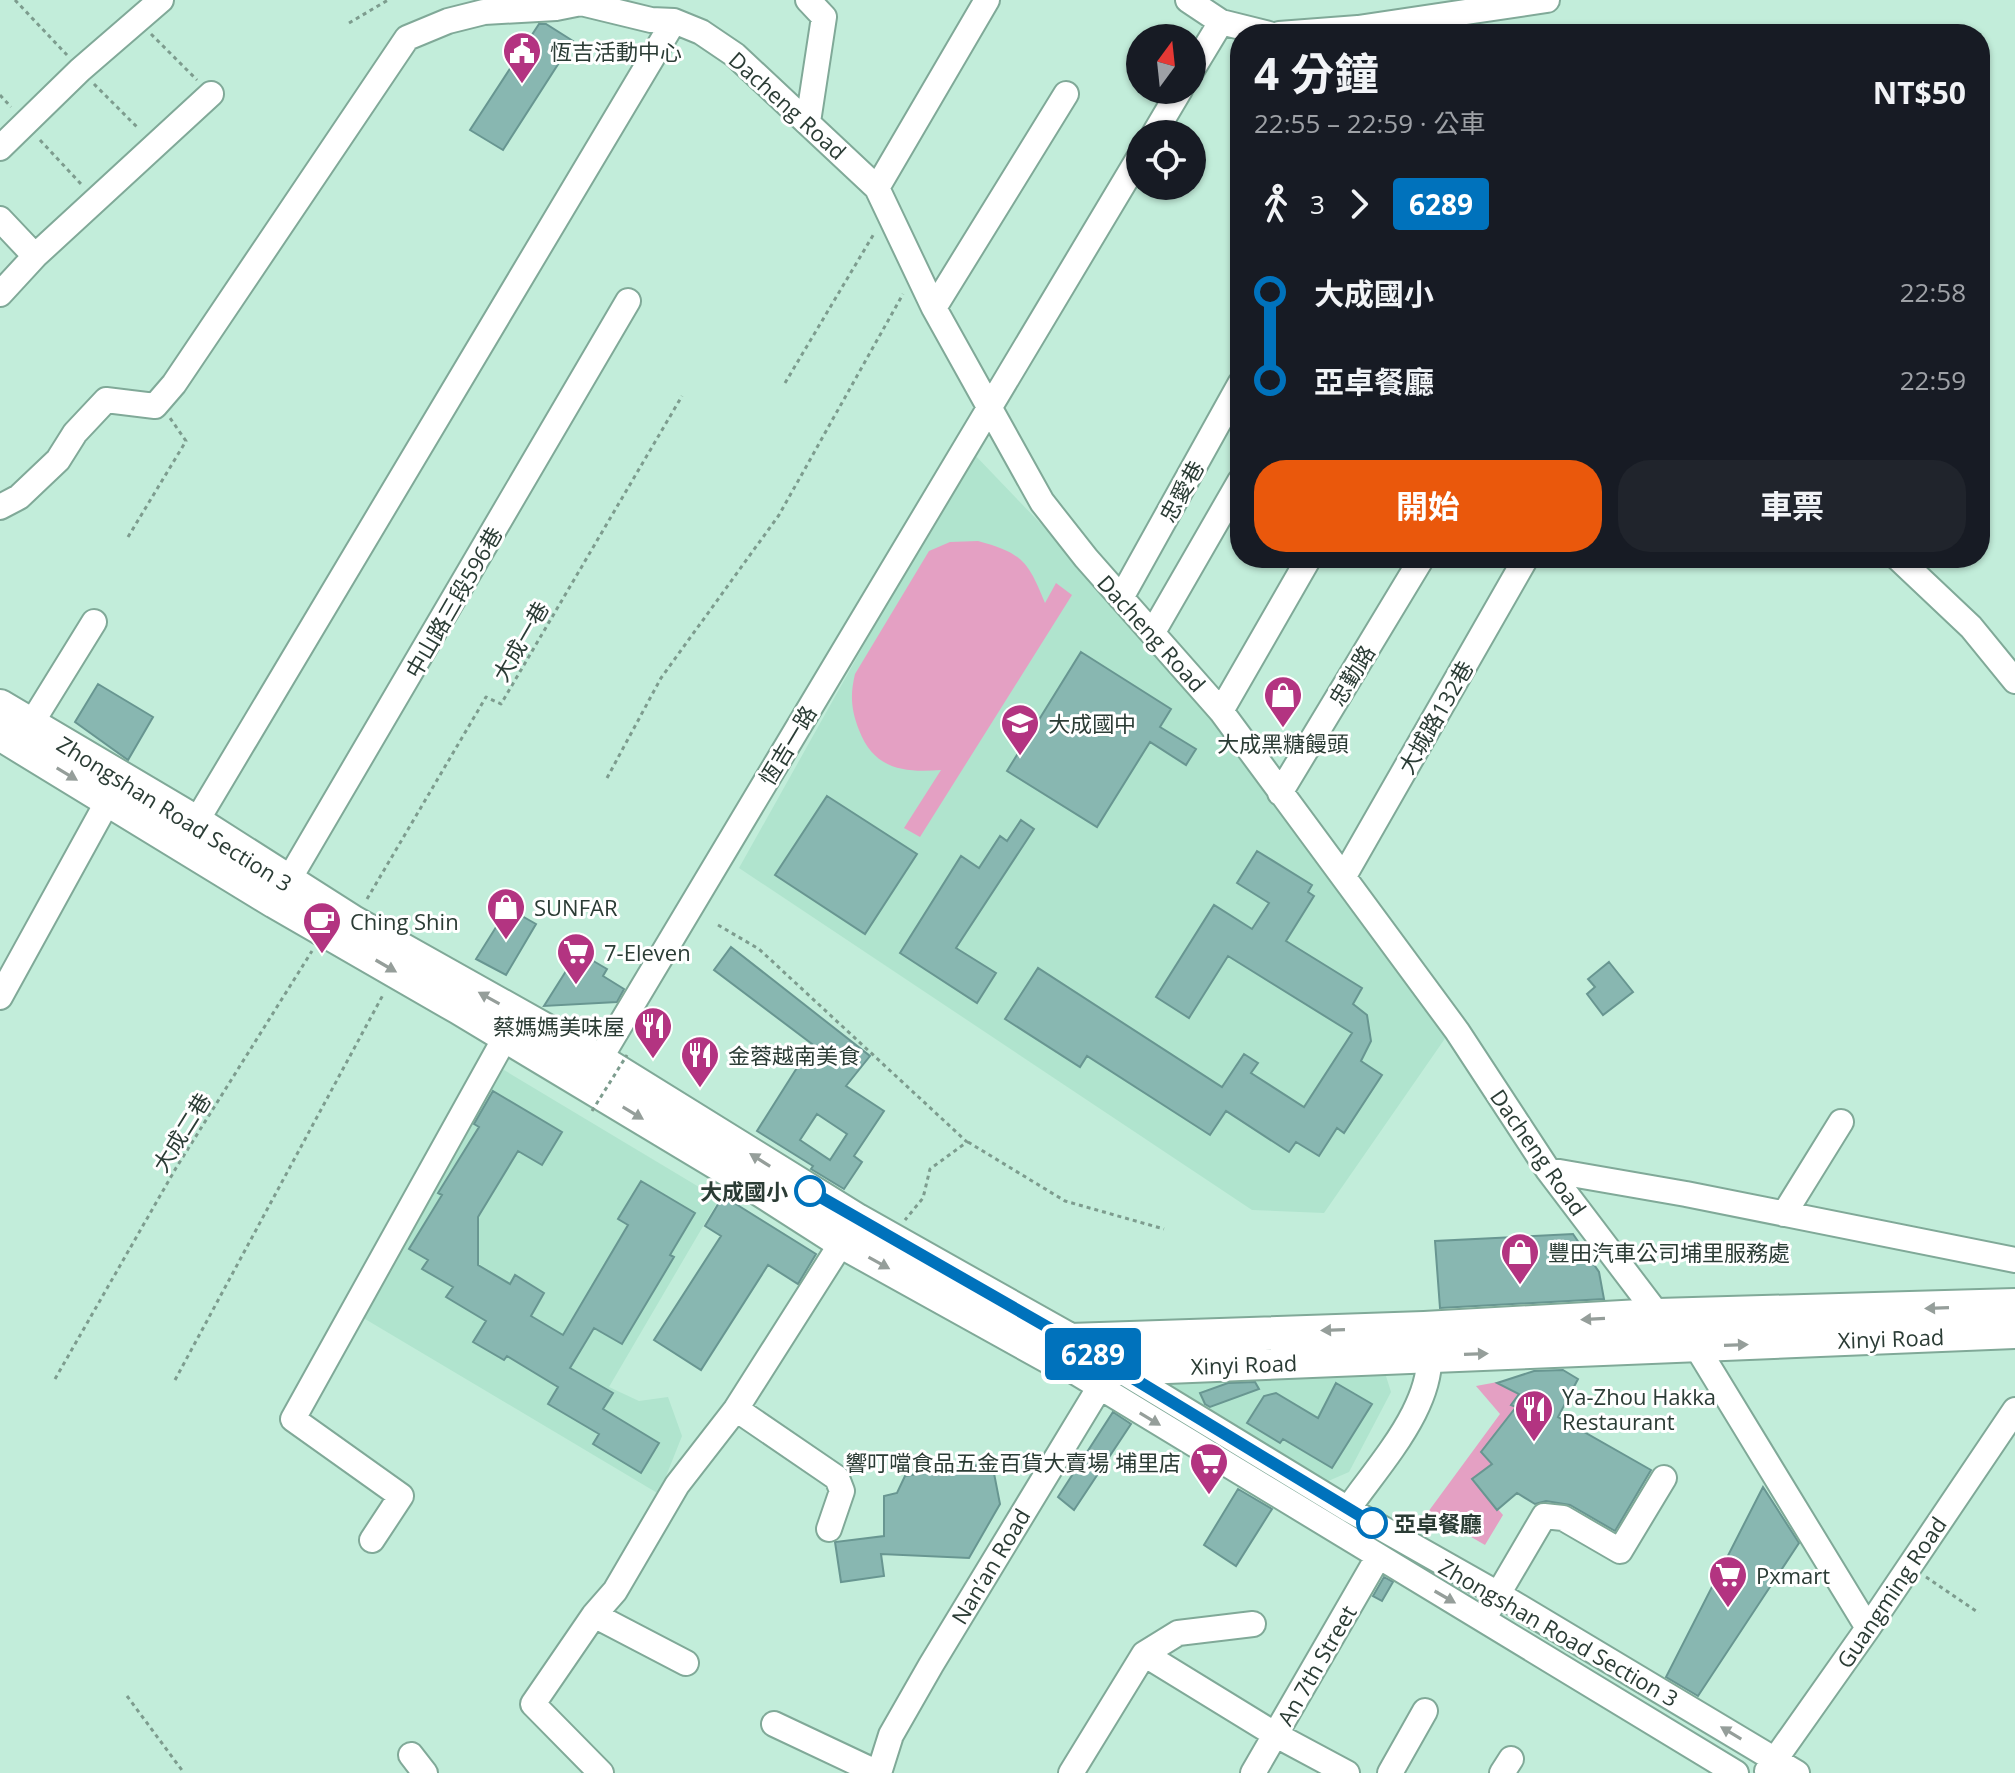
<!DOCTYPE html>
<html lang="zh-TW">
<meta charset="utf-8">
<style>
:root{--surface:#171b24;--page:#20242c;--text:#f1f3f6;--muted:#9ea1a6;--accent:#ea580c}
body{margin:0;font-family:"Open Sans","Noto Sans TC",sans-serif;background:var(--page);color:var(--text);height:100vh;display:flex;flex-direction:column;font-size:30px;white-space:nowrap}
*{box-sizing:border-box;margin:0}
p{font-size:26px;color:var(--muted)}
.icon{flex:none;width:44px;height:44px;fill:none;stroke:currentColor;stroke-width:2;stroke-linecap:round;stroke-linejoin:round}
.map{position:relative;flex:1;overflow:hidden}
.side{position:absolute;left:1230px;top:24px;width:760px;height:544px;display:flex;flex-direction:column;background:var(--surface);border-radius:32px;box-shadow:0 2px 6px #0004}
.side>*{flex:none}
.badge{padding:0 16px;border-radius:6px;font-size:28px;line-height:52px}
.needle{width:52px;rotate:15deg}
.controls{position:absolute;left:1126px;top:24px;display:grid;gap:16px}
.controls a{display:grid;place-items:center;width:80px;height:80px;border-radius:50%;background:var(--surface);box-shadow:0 2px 6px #0004;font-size:40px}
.map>.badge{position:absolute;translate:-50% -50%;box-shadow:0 0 0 4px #fff}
.legs{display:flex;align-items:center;gap:12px;height:88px;padding:0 24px;font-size:26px}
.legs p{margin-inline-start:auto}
.summary{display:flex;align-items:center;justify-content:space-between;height:136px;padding:0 24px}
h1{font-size:44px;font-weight:700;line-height:60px}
.button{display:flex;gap:16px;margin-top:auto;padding:16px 24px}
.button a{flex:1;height:92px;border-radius:32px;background:var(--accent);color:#fff;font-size:32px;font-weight:700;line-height:92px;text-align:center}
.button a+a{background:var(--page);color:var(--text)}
ul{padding:0 24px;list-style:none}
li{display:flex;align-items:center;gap:28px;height:88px;font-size:30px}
li i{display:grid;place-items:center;width:12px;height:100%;margin:0 10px;background:currentColor}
li i::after{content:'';width:20px;height:20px;margin:-10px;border:6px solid;border-radius:50%;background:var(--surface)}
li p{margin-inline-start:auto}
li:first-child i{background:linear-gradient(#0000 50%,currentColor 0)}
li:last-child i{background:linear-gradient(currentColor 50%,#0000 0)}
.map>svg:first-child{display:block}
.built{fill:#b0e4ce}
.green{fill:#e4a0c3}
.building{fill:#88b7b1;stroke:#689691;stroke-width:2;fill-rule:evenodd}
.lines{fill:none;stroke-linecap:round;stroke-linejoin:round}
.minor-casing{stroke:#80a998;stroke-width:28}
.major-casing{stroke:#80a998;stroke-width:36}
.path{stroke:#7d9c8e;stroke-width:3;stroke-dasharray:4 4;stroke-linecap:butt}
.minor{stroke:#fff;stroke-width:24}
.major{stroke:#fff;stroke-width:32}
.path-bridge{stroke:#7d9c8e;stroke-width:3;stroke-dasharray:4 4;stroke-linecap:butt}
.oneway{fill:#959e9a}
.line-1-casing{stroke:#fff;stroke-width:18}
.line-1{stroke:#0072bc;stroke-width:12}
.stop-1-dot{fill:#fff;stroke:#0072bc;stroke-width:4}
.labels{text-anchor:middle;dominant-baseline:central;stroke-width:6;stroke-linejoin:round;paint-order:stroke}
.poi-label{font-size:22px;fill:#2b3c35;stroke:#fff;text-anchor:start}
.street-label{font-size:22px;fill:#2b3c35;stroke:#fff}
.stop-label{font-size:22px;font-weight:bold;fill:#2b3c35;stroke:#fff;text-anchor:end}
</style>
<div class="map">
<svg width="2015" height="1773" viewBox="0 0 2015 1773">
<rect width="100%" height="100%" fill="#c2edda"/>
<!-- built -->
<path class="built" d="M972 452 1159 647 1446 1037 1324 1213 1252 1210 739 868Z
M499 1067 719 1199 609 1387 639 1401 668 1397 682 1436 659 1494 355 1313Z
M1385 1373 1391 1392 1349 1472 1326 1482 1156 1380Z"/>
<!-- green -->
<path class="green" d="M978 541C1022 553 1028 561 1045 603L1056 583 1072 595 920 837 904 828 941 770C903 773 874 769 859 730 851 709 850 695 855 674L929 551 950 542Z
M1503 1381 1519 1394 1513 1403 1531 1416 1482 1452 1492 1464 1472 1479 1503 1515 1485 1545 1428 1512 1500 1414 1476 1386Z"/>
<!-- building -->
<path class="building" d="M539 24H546L573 41 503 150 470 130Z
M1081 652 1171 709 1160 727 1196 749 1186 765 1150 742 1097 827 1007 771Z
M98 684 153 717 128 760 75 722Z
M827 796 917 854 865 934 775 875Z
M1021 820 1034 829 956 948 996 973 977 1003 900 953 961 856 979 868 1000 836 1007 841Z
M1257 851 1312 885 1308 892 1314 896 1286 941 1362 988 1353 1004 1367 1015 1371 1041 1361 1061 1382 1075 1344 1133 1337 1128 1319 1156 1296 1142 1289 1152 1226 1111 1210 1135 1087 1056 1080 1067 1005 1019 1038 968 1222 1087 1244 1054 1258 1063 1251 1073 1304 1107 1352 1033 1228 956 1189 1018 1156 997 1214 905 1252 929 1269 903 1237 883Z
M508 908 536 924 506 975 476 959Z
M731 947 870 1056 846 1086 884 1111 854 1156 862 1162 844 1189 811 1169 813 1166 757 1131 812 1044 714 970ZM817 1114 847 1134 830 1160 800 1140Z
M578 952 607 969 603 976 624 989 617 1002 544 1006Z
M1609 962 1633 992 1603 1015 1587 994 1595 987 1588 979Z
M493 1091 562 1132 542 1165 518 1151 478 1217V1265L510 1284 515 1275 544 1293 531 1316 563 1335 628 1225 618 1219 641 1181 695 1213 670 1255 674 1257 622 1344 594 1328 570 1368 613 1393 603 1409 659 1443 641 1473 593 1444 599 1434 548 1404 558 1387 507 1356 504 1360 473 1342 486 1321 446 1297 453 1287 422 1269 428 1260 409 1249 442 1195 438 1193 479 1127 474 1124Z
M723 1196 816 1254 798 1284 768 1265 701 1370 654 1340 721 1236 705 1226Z
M1573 1234 1599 1272 1604 1299 1440 1308 1435 1241Z
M1563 1370 1578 1379 1558 1417 1651 1470 1615 1531 1570 1505 1546 1501 1535 1504 1517 1493 1497 1510 1472 1479 1492 1464 1481 1452 1516 1407 1511 1405 1519 1394 1497 1383 1534 1371Z
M1255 1382 1259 1389 1210 1407 1205 1404 1200 1393 1228 1383Z
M1336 1383 1372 1404 1332 1468 1283 1439 1280 1443 1247 1423 1264 1396 1276 1393 1318 1418Z
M1113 1412 1131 1424 1074 1510 1058 1497Z
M992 1463 1000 1504 969 1558 881 1554 884 1576 841 1582 835 1542 884 1536V1496L897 1493 905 1476Z
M1763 1487 1799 1543 1698 1696 1666 1677Z
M1238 1489 1272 1509 1236 1566 1204 1545Z
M1384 1577 1393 1582 1382 1601 1373 1596Z"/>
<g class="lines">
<defs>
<path id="minor" d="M1188 0 1221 22 1269 34
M1279 34 1358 28 1547 0
M1192 70 1221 22
M808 122 824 17 808 0
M1154 134 1180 90
M0 148 80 70 161 0
M877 188 987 0
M0 219 35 256
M0 294 35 256 211 94
M934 308 1066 94
M0 507 19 497 58 460 75 433 106 400 155 406 174 384 407 38 448 21 484 12 556 8 581 3 651 20 674 21 701 32 735 55 877 188 934 308 1042 502 1086 558 1221 711 1457 1031 1548 1170 1658 1315 1696 1346 1868 1628
M1898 558 1971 627 2015 681
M1121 598 1240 384
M1153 632 1240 481
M1221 711 1309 558
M31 724 94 622
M1280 793 1422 558
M196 822 674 21
M1344 876 1526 558
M281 893 628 301
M0 997 109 799
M592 1072 1140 156
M1548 1170 1686 1194 2015 1260
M1784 1214 1841 1122
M1062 1364 1736 1773
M1115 1367 1348 1509 1498 1594 1797 1773
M736 1409 837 1478 842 1491 829 1529
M1348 1509C1379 1464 1442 1398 1427 1340
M372 1540 401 1496 293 1419 506 1036
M1490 1608 1544 1516 1563 1518 1620 1551 1664 1478
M594 1615 686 1663
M1144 1654 1276 1735 1347 1773
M774 1724 878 1773
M411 1755 425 1773
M1767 1771 1868 1628 2015 1410
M601 1773 533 1704 594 1615 615 1591 677 1485 736 1409 851 1228
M879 1773 891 1735 931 1665 1099 1388 1111 1376
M1071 1773 1144 1654 1178 1633 1253 1624
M1253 1773 1378 1557
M1390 1773 1425 1711
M1502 1773 1511 1759"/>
<path id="major" d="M0 706 196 822 353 922 599 1060 857 1220 1070 1340
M0 734 275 902 459 1008 742 1178 842 1242 1060 1363 1118 1369 2015 1332
M1070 1340 1424 1328 1658 1315 2015 1305"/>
</defs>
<!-- minor casing -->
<use href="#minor" class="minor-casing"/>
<!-- major casing -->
<use href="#major" class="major-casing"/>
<!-- path -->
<path class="path" d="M15 0 67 55
M349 23 388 0
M151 34 197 80
M94 84 139 129
M0 95 11 107
M40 140 81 184
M785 383 875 232
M128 537 186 441 170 418
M607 778 661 678 779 515 903 294
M367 899 486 697 501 704 682 396
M718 925 759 949 967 1142 930 1169 923 1198 905 1220
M968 1142 1065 1201 1164 1229
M55 1379 176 1168 312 951
M175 1380 384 993
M1926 1577 1979 1613
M127 1696 184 1773"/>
<!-- minor -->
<use href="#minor" class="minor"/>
<!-- major -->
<use href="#major" class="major"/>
<!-- path-bridge -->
<path class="path-bridge" d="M592 1111 627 1055"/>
</g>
<!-- one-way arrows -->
<defs><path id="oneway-solid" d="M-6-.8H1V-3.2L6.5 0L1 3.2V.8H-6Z" transform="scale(2)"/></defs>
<g class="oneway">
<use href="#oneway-solid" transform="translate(67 774) rotate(31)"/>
<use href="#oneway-solid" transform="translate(386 966) rotate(30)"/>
<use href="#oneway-solid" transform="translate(489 998) rotate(-151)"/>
<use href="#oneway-solid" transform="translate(633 1113) rotate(31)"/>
<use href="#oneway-solid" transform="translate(760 1160) rotate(-148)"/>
<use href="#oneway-solid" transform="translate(879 1263) rotate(29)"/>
<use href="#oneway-solid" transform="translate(1937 1308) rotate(178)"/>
<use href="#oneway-solid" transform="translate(1593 1319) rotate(177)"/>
<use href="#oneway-solid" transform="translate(1333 1330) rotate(178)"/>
<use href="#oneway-solid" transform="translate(1736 1345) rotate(-2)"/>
<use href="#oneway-solid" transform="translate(1476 1354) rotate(-2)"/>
<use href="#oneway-solid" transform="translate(1150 1419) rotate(31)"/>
<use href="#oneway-solid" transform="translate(1445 1597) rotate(30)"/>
<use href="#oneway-solid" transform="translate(1731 1733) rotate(-149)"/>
</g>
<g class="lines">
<defs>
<path id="line-1" d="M810 1191 1070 1340 1372 1523"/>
</defs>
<!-- line-1 casing -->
<use href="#line-1" class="line-1-casing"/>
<!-- line-1 -->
<use href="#line-1" class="line-1"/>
</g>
<!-- icons -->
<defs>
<symbol id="civic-pin" viewBox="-11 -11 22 30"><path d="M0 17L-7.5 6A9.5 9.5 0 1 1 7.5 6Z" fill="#b33481" stroke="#fff"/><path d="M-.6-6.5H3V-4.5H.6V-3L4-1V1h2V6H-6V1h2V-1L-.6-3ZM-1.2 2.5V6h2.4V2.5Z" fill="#fff"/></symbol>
<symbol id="shop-pin" viewBox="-11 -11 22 30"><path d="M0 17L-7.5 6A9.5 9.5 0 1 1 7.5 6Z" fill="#b33481" stroke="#fff"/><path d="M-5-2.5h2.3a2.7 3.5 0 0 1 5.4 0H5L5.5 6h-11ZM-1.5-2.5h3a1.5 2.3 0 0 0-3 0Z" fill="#fff"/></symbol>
<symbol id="school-pin" viewBox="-11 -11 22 30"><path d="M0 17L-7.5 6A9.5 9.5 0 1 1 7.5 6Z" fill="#b33481" stroke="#fff"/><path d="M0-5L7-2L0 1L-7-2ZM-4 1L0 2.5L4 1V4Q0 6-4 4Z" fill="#fff"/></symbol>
<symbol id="cafe-pin" viewBox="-11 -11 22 30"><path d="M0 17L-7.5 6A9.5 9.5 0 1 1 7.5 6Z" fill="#b33481" stroke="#fff"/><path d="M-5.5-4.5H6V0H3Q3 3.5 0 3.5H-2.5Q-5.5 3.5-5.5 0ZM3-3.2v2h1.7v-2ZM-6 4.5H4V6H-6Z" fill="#fff"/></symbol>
<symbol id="supermarket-pin" viewBox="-11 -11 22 30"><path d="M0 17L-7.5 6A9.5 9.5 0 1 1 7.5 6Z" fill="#b33481" stroke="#fff"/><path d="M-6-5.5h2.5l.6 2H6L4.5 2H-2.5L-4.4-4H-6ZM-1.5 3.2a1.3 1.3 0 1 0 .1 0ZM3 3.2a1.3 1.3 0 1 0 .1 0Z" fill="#fff"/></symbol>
<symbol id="restaurant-pin" viewBox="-11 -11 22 30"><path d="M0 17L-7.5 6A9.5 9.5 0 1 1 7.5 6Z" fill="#b33481" stroke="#fff"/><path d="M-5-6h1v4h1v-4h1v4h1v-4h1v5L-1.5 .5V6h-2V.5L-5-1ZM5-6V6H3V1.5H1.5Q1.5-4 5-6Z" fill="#fff"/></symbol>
</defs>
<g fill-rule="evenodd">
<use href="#civic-pin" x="500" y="29" width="44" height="60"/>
<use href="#shop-pin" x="1261" y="673" width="44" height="60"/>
<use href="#school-pin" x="998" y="701" width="44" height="60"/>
<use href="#shop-pin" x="484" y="885" width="44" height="60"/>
<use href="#cafe-pin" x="300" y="899" width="44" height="60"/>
<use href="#supermarket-pin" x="554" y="930" width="44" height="60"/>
<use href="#restaurant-pin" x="631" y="1004" width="44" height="60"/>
<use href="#restaurant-pin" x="678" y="1033" width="44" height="60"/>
<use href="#shop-pin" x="1498" y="1230" width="44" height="60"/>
<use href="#restaurant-pin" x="1512" y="1387" width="44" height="60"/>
<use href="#supermarket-pin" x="1187" y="1440" width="44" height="60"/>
<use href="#supermarket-pin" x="1706" y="1553" width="44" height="60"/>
</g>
<!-- markers -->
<g class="stop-1-dot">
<circle cx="810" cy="1191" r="14"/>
<circle cx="1372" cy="1523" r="14"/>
</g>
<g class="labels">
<!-- poi labels -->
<g class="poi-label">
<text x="550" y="51">恆吉活動中心</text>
<text x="1048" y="723">大成國中</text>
<text x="1283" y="743" text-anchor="middle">大成黑糖饅頭</text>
<text x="534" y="907">SUNFAR</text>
<text x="350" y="921">Ching Shin</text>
<text x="604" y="952">7-Eleven</text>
<text x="625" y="1026" text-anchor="end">蔡媽媽美味屋</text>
<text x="728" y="1055">金蓉越南美食</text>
<text x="1548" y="1252">豐田汽車公司埔里服務處</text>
<text x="1562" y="1396">Ya-Zhou Hakka<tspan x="1562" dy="25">Restaurant</tspan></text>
<text x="1181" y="1462" text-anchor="end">響叮噹食品五金百貨大賣場 埔里店</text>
<text x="1756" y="1575">Pxmart</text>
</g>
<!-- street labels -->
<g class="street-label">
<text transform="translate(788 105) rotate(42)">Dacheng Road</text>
<text transform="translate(1181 491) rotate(-61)">忠愛巷</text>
<text transform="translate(453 602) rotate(-60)">中山路三段596巷</text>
<text transform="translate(1152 633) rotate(48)">Dacheng Road</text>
<text transform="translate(520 641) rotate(-60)">大成一巷</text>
<text transform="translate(1351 675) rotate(-59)">忠勤路</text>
<text transform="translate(1435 717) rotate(-60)">大城路132巷</text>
<text transform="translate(787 745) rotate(-59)">恆吉一路</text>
<text transform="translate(175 813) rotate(32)">Zhongshan Road Section 3</text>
<text transform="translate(181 1132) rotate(-58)">大成二巷</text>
<text transform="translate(1539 1152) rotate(55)">Dacheng Road</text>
<text transform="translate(1891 1338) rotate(-2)">Xinyi Road</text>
<text transform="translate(1244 1364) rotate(-2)">Xinyi Road</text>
<text transform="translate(990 1566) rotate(-59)">Nan’an Road</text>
<text transform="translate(1891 1592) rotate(-56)">Guangming Road</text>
<text transform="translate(1559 1632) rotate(30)">Zhongshan Road Section 3</text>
<text transform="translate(1316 1665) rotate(-60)">An 7th Street</text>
</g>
<!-- stop labels -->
<g class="stop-label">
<text x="788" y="1191">大成國小</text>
<text x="1394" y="1523" text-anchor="start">亞卓餐廳</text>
</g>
</g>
</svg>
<div class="controls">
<a><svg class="needle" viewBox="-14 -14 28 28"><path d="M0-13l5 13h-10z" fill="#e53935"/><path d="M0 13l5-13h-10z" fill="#9ea1a6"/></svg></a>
<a><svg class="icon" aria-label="locate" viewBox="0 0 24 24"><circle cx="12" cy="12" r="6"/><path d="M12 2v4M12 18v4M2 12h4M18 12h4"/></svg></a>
</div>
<b class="badge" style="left:1093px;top:1354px;background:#0072bc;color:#fff">6289</b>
<section class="side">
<div class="summary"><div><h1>4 分鐘</h1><p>22:55 – 22:59 · 公車</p></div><b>NT$50</b></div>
<div class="legs"><svg class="icon" aria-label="walk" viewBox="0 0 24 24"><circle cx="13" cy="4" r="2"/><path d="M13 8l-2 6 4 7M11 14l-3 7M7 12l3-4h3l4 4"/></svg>3<svg class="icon" aria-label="forward" viewBox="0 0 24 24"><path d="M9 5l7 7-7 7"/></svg><b class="badge" style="background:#0072bc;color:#fff">6289</b></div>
<ul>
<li><i style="color:#0072bc"></i><b>大成國小</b><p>22:58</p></li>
<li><i style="color:#0072bc"></i><b>亞卓餐廳</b><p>22:59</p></li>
</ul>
<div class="button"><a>開始</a><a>車票</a></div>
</section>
</div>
